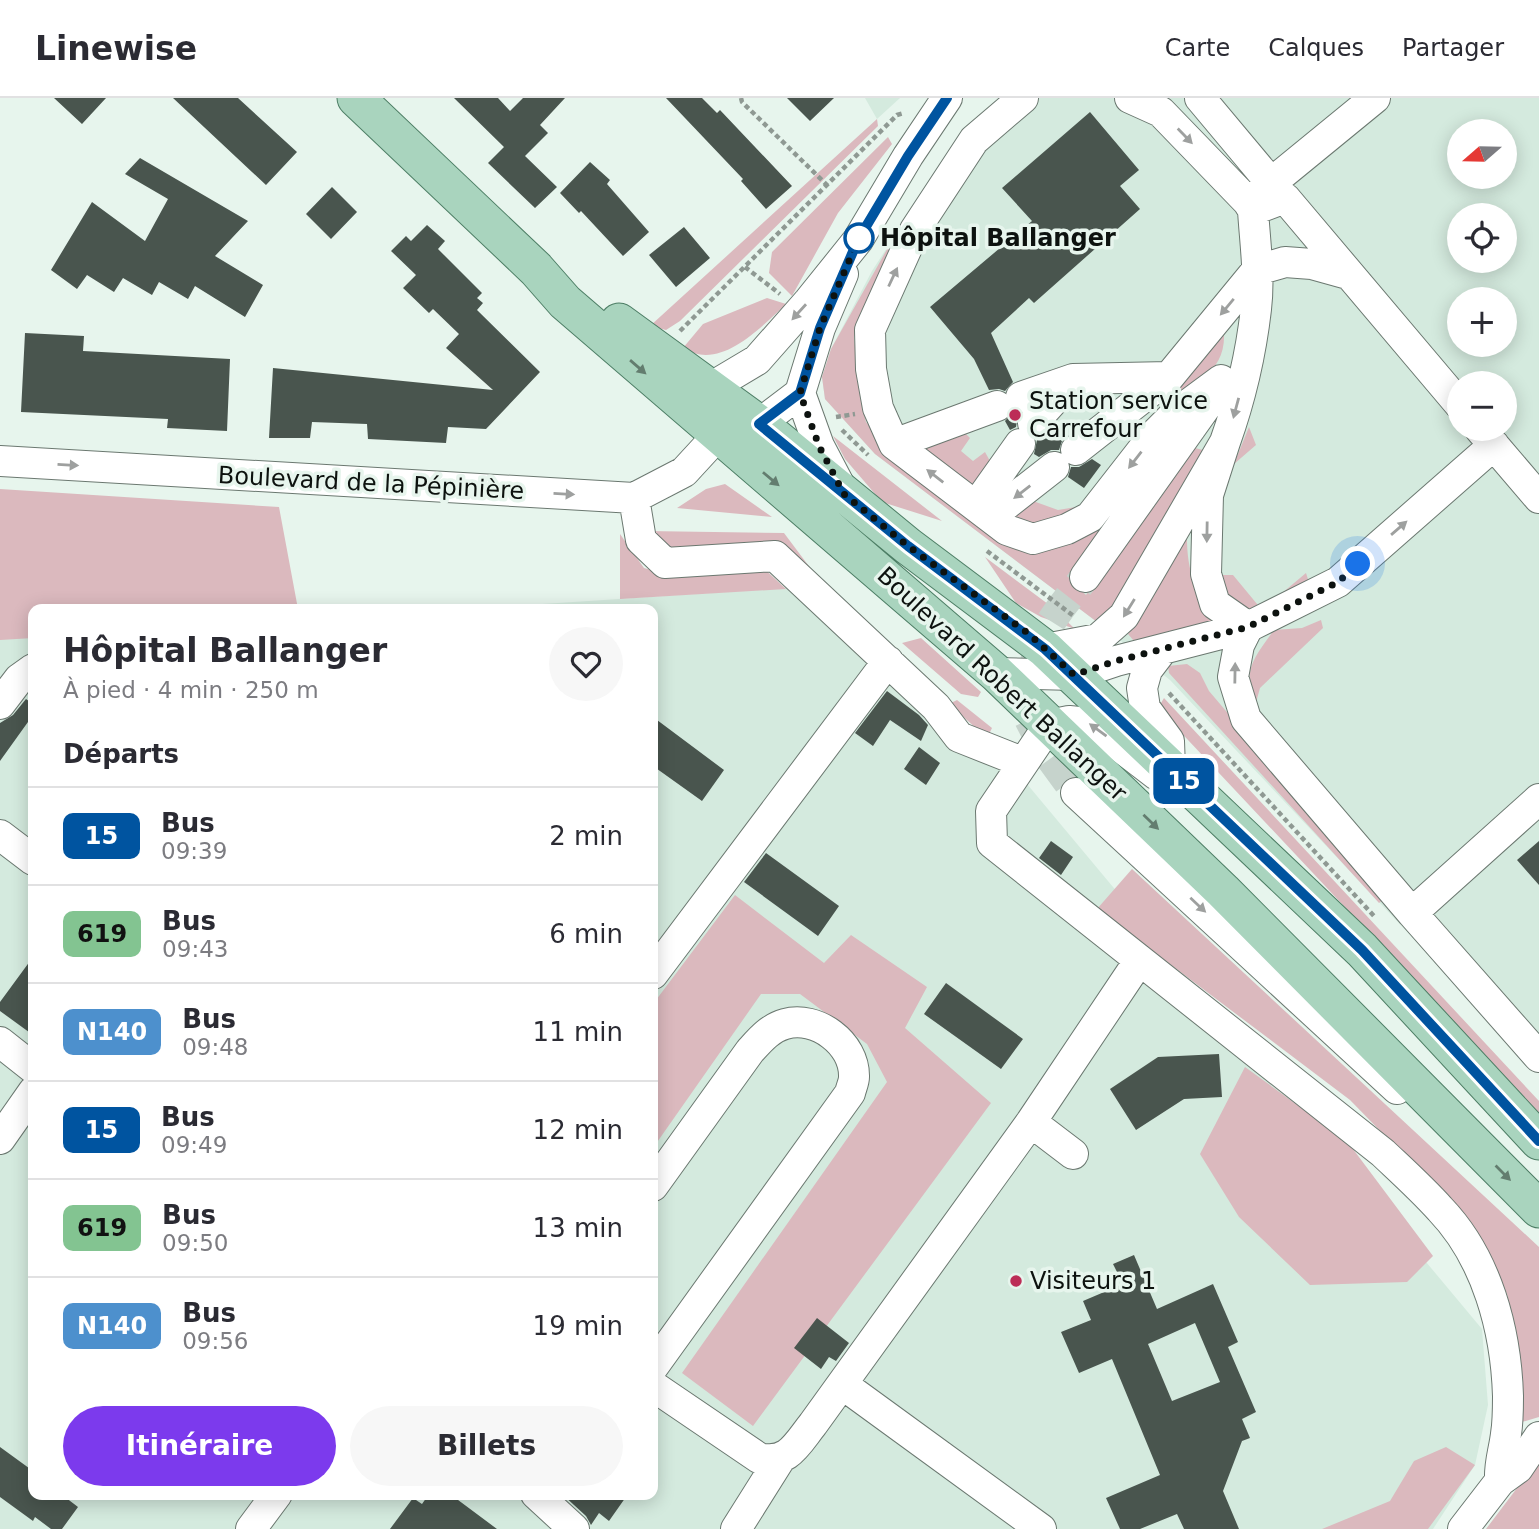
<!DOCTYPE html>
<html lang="fr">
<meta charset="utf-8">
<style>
:root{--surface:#fff;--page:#f7f7f7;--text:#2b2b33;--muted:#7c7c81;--line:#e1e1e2;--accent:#7c3aed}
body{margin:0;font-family:"DejaVu Sans",sans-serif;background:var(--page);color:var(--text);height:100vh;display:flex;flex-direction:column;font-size:26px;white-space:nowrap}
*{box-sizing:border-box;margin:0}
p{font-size:23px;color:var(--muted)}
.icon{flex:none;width:38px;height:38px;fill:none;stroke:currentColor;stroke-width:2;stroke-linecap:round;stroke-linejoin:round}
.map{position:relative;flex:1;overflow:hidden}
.panel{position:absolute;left:28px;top:506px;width:630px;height:896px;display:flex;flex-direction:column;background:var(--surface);border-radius:14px;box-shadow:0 4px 18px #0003}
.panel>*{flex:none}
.badge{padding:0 14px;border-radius:10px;font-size:24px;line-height:46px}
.needle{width:46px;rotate:250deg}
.buttons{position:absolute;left:1447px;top:21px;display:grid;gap:14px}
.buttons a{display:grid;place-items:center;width:70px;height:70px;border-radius:50%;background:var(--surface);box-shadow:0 4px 18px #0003;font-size:35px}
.you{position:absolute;width:35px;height:35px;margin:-18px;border:5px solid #fff;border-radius:50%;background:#1a73e8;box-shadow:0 0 0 10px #1a73e833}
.map>.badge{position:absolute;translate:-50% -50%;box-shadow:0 0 0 4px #fff}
h2{padding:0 35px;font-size:26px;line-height:63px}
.round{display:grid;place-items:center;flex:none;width:74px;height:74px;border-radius:37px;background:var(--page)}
.summary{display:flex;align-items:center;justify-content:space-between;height:119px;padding:0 35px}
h1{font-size:33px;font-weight:800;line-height:52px}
.primary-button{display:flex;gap:14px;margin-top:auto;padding:14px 35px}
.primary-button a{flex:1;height:80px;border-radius:42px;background:var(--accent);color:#fff;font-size:28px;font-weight:800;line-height:80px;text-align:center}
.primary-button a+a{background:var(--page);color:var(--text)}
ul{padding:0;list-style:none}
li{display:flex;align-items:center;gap:21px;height:98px;padding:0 35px;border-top:2px solid var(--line)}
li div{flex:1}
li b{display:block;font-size:26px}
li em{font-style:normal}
li .badge{min-width:77px;font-weight:700;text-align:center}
header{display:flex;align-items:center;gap:42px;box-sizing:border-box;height:98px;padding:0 35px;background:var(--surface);border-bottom:2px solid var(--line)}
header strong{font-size:33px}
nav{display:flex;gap:38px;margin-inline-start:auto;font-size:24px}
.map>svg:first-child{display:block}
.built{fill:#d4eade;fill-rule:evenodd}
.green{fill:#dbb9be}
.building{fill:#49554e;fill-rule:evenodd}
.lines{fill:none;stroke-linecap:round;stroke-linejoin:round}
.minor-tunnel{stroke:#c6d3cc;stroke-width:30;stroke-dasharray:30 15;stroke-linecap:butt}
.minor-casing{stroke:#6b7870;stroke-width:32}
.major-casing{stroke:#4d7e65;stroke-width:39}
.path{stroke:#8f9993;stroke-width:4.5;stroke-dasharray:5 3.5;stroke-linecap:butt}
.minor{stroke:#fff;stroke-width:30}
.major{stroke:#a9d4be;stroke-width:37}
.oneway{fill:#9ea09f}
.oneway2{fill:#637d6f}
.line-casing{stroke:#fff;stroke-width:16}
.line{stroke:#0054a0;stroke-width:10}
.walk{stroke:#0d120f;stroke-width:7;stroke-dasharray:0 12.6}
.stop-dot{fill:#fff;stroke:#0054a0;stroke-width:3.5}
.poi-dot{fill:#bc2d57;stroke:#e7f5ed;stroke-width:2.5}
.labels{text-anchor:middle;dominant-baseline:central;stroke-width:7;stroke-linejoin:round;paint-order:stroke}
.stop-label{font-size:24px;font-weight:bold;fill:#0d120f;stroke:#e7f5ed;text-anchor:start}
.poi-label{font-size:24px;fill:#0d120f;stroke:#e7f5ed;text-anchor:start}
.street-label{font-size:24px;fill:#0d120f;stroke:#e7f5ed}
</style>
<header>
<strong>Linewise</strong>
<nav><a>Carte</a><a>Calques</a><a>Partager</a></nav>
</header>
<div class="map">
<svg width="1539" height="1431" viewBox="0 0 1539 1431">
<rect width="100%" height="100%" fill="#e7f5ed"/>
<!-- built -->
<path class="built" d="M865 0H900L877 21Z
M1006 0H1539V974L1170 582 1097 524 875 356 825 301 822 279 831 251 872 173 933 78ZM1460 33H1505V79H1460ZM1460 117H1505V163H1460ZM1460 201H1505V247H1460ZM1460 285H1505V331H1460Z
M819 488 1017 674 1482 1231 1488 1307 1475 1367 1433 1431H0V540L33 538V1396H653V511H464Z"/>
<!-- green -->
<path class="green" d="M877 21 878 28 680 223 666 232 650 228Z
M888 39 892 46 838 115 792 198 769 175 772 154Z
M904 121 854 239 860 298 866 324 887 349 1036 447 1189 316 1069 481 1086 497 1191 349 1203 352 1143 470 1119 509 1097 524 875 356 825 301 822 279 831 251Z
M767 200 786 206C760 230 720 274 683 250L703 226Z
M1216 231 1224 235C1226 276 1191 287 1161 307Z
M1249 329 1256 347 1234 366Z
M960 330 970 340 961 353 973 363 985 354 990 363 976 389 961 382 908 340Z
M833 338 942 423 882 404 845 361Z
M725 386 772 419 677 410 706 391Z
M0 391 279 409 298 511H33V540L0 542Z
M1033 403 1058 412 1076 409C1049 427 1035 432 1005 416Z
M1187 429C1186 474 1193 493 1225 524L1134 543 1128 536Z
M646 433 784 435 811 471 812 482 766 448 670 459Z
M620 436 644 470 669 477 759 466 786 491 620 501Z
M985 459 1052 509 1075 531 1041 519 1016 505Z
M1306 475 1313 497 1262 512 1243 510 1223 498 1222 477H1233L1262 512Z
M1321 522 1323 530 1260 590 1255 608C1242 573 1253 561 1274 532L1302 530Z
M921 540 981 594 978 599 961 596 902 545Z
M1187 566 1200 575 1209 593 1385 800 1379 805 1169 575 1168 568Z
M1164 600 1539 1003V1016L1158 610Z
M957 602 992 630 987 640 949 606Z
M1132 771 1539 1149V1319L1522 1324 1519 1265 1507 1196 1481 1143 1437 1091 1350 1002 1097 811Z
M735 797 824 865 851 837 927 889 905 930 991 1005 753 1328 682 1275 887 984 867 946 800 896H761L653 1050V906Z
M1245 969 1347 1043 1433 1158 1407 1184 1310 1187 1239 1119 1200 1056Z
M1446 1349 1475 1367 1428 1431H1322L1390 1403 1414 1363Z
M1539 1361V1431H1486Z"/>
<!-- building -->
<path class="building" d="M54 0H106L82 26Z
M173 0H238L297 54 266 87Z
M454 0H498L510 13 523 0H565L540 27 548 35 525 58 557 89 535 110 488 65 504 49Z
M666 0H702L717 15 720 12 792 88 766 111 741 83 743 81Z
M787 0H834L810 23Z
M1090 14 1139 72 1120 88 1140 111 1034 205 1029 200 991 235 1013 284 1005 293 999 291 989 292 974 261 930 209 1032 123 1002 90Z
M140 60 248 123 215 158 263 187 245 219 195 188 188 201 159 184 152 197 123 180 114 194 87 177 77 191 51 172 92 104 145 143 168 101 125 76Z
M590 64 610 82 607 86 649 134 623 158 581 113 579 115 560 95Z
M332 89 357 114 331 141 306 116Z
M427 127 445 143 438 151 482 195 477 200 483 205 477 212 540 274 486 331 448 329 446 345 368 341 367 326 312 324 310 340H269L273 270 493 292 446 250 459 236 433 211 429 215 403 190 416 177 391 153 406 138 411 143Z
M684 129 710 160 676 189 649 157Z
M25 235 84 238 83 253 230 261 227 333 167 330 168 321 21 314Z
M1013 314 1018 316 1016 329 1010 332 1005 323Z
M1048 334 1062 343 1059 352H1051L1039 359 1034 356 1037 342Z
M1092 361 1101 367 1084 390 1068 379 1071 369H1079Z
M887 593 919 617 928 627 921 643 890 622 873 648 855 635Z
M26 601 33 606V617L0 663V625L13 617Z
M653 619 724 672 702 703 653 668Z
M919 649 940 665 926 687 904 671Z
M1051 743 1073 759 1061 777 1039 760Z
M1539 743V787L1517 762Z
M766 755 839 808 818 838 744 784Z
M33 859V937L0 913V904Z
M946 885 1023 941 1001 971 924 916Z
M1219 956 1222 999 1184 1001 1136 1032 1110 991 1158 959Z
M1134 1157 1157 1211 1213 1186 1238 1244 1228 1249 1256 1314 1242 1321 1250 1340 1242 1343 1223 1393 1239 1431H1184L1177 1416 1140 1431H1120L1106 1400 1160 1377 1112 1261 1079 1275 1061 1234 1091 1222 1083 1203 1123 1186 1113 1166ZM1195 1225 1220 1284 1172 1303 1148 1246Z
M817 1220 849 1245 836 1263 829 1259 821 1271 794 1250Z
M0 1349 33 1373V1396H61L78 1409 62 1431H51L35 1419 33 1423 0 1399Z
M429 1396H450L497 1431H390L413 1400 422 1406Z
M562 1396H628L609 1423 599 1415 591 1427 586 1418Z"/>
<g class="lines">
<!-- minor-tunnel -->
<path class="minor-tunnel" d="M1035 565C1039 532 1065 505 1085 479
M1029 621 1046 654 1076 695"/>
<defs>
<path id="minor" d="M1023 0 974 42 915 132 870 232 871 271 878 310 894 346 1007 432 1033 441 1067 431 1090 419 1154 337 1175 316 1221 282
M1200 0 1272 86
M1248 104 1375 0
M1253 112 1285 100 1460 307
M800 295 819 348 841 390
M1021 299 1073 281 1169 279 1257 172 1285 164 1312 166 1348 176
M713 308 710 290 757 262 809 203 858 142 908 58 947 0
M1033 325 1070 284
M739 331 759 326 800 295 820 230 843 176
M1480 331 1539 400
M1225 344 1208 397 1206 476 1215 506 1248 529 1239 547 1233 579 1246 621 1412 815 1539 701
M894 346 997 308
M1076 352 1169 279
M0 363 634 400 684 374 719 336
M634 400 641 442 665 465 775 458 936 609 959 639 1022 664
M976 408 1020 346
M990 419 1054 369
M1085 479 1212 300
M1045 551 1098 541 1124 518 1225 344C1240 302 1251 255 1256 211 1260 178 1255 145 1253 112L1248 104 1161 14 1130 0
M1163 551 1147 572 1142 590 1145 610 1169 643 1170 670
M996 575 1074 577 1116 563 1248 529 1338 484 1494 347
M0 606 19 581 33 571
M1157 677 1089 625 1069 623 1049 627 991 713 992 745 1383 1055C1402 1073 1422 1091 1440 1111 1487 1160 1506 1232 1508 1298 1508 1310 1508 1324 1506 1336 1504 1353 1499 1365 1500 1383
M1076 695 1397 991
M0 737 33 762
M1412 815 1539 959
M653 876 888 563
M0 944 33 970
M1031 1024 1073 1056
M0 1041 33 994
M653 1088 750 953C760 942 770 930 785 926 816 917 855 945 854 979 854 984 851 990 850 995L653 1269
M842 1286 1041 1431
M653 1288 759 1360C788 1367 797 1346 813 1326L1031 1024 1139 863
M536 1396 574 1431
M251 1431 277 1396
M736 1431 780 1361
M1463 1431 1500 1383 1518 1370 1539 1339"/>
<path id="major" d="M356 0 536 171 565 204 996 575 1223 793 1539 1111
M619 224 759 326 908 448 1045 551 1362 852 1539 1043"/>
</defs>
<!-- minor casing -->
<use href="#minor" class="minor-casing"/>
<!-- major casing -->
<use href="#major" class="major-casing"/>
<!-- path -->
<path class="path" d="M741 0 742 4 828 88
M745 169 780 196
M680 233 897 17 904 15
M836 319 855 316
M842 332 868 357
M987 453 1075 519
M1169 595 1374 818"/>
<!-- minor -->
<use href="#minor" class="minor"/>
<!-- major -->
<use href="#major" class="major"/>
</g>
<!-- one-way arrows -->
<defs><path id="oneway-solid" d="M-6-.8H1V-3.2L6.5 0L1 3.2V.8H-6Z" transform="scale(1.75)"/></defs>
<g class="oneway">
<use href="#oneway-solid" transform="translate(1185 38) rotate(46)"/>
<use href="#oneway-solid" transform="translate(893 179) rotate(-65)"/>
<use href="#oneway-solid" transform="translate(1227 209) rotate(130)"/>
<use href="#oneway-solid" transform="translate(799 214) rotate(132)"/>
<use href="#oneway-solid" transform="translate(1236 310) rotate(105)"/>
<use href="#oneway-solid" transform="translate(1135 362) rotate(128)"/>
<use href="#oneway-solid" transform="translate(68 367) rotate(3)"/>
<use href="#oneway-solid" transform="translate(935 378) rotate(-142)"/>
<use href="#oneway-solid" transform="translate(1022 394) rotate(142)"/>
<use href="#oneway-solid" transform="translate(564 396) rotate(3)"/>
<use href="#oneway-solid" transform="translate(1399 430) rotate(-41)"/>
<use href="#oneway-solid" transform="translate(1207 434) rotate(91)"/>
<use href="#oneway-solid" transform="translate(1129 510) rotate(122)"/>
<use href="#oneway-solid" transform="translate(1235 575) rotate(-89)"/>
<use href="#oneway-solid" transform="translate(1098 632) rotate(-144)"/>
<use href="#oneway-solid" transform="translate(1198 807) rotate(43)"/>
</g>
<g class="oneway2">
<use href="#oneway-solid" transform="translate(638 269) rotate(41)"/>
<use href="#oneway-solid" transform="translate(771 381) rotate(40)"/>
<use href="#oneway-solid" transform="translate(1151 724) rotate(44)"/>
<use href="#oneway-solid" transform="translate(1503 1075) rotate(45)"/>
</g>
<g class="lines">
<defs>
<path id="line" d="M947 0 908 58 858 142 820 230 800 295 759 326 908 448 1045 551 1362 852 1539 1043"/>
</defs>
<!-- line casing -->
<use href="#line" class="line-casing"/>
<!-- line -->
<use href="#line" class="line"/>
<!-- walk -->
<path class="walk" d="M859 140 820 230 800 295 819 348 844 396 908 448 1029 536 1074 577 1116 563 1248 529 1338 484 1358 466"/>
</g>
<!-- markers -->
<circle class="stop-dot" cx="859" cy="140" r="14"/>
<g class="poi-dot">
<circle cx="1015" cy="317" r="7"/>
<circle cx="1016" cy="1183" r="7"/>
</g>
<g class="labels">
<!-- stop labels -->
<g class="stop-label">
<text x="880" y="140">Hôpital Ballanger</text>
</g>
<!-- poi labels -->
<g class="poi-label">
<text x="1029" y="303">Station service<tspan x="1029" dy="28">Carrefour</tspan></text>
<text x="1030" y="1183">Visiteurs 1</text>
</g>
<!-- street labels -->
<g class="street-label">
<text transform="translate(371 385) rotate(3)">Boulevard de la Pépinière</text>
<text transform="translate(1002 586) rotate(43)">Boulevard Robert Ballanger</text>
</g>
</g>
</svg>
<div class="buttons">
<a><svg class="needle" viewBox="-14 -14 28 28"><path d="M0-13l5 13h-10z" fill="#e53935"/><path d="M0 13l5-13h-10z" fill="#7c7c81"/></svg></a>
<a><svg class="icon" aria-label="locate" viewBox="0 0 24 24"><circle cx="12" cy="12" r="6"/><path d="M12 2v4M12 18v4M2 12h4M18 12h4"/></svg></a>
<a>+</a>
<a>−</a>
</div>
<div class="you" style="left:1358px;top:466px"></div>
<b class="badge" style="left:1184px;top:683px;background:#0054a0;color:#fff">15</b>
<section class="panel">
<div class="summary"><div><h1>Hôpital Ballanger</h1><p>À pied · 4 min · 250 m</p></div><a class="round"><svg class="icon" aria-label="heart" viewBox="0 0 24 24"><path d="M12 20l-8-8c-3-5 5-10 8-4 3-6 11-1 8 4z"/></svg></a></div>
<h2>Départs</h2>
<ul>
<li><span class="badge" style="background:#0054a0;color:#fff">15</span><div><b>Bus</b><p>09:39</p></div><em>2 min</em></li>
<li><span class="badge" style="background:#83c491;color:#111">619</span><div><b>Bus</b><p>09:43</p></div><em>6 min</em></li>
<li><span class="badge" style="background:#4d90cd;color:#fff">N140</span><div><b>Bus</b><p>09:48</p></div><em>11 min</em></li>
<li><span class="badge" style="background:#0054a0;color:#fff">15</span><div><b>Bus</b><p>09:49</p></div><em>12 min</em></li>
<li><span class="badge" style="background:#83c491;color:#111">619</span><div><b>Bus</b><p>09:50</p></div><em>13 min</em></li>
<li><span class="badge" style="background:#4d90cd;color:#fff">N140</span><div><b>Bus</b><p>09:56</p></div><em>19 min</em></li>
</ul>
<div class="primary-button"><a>Itinéraire</a><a>Billets</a></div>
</section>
</div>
